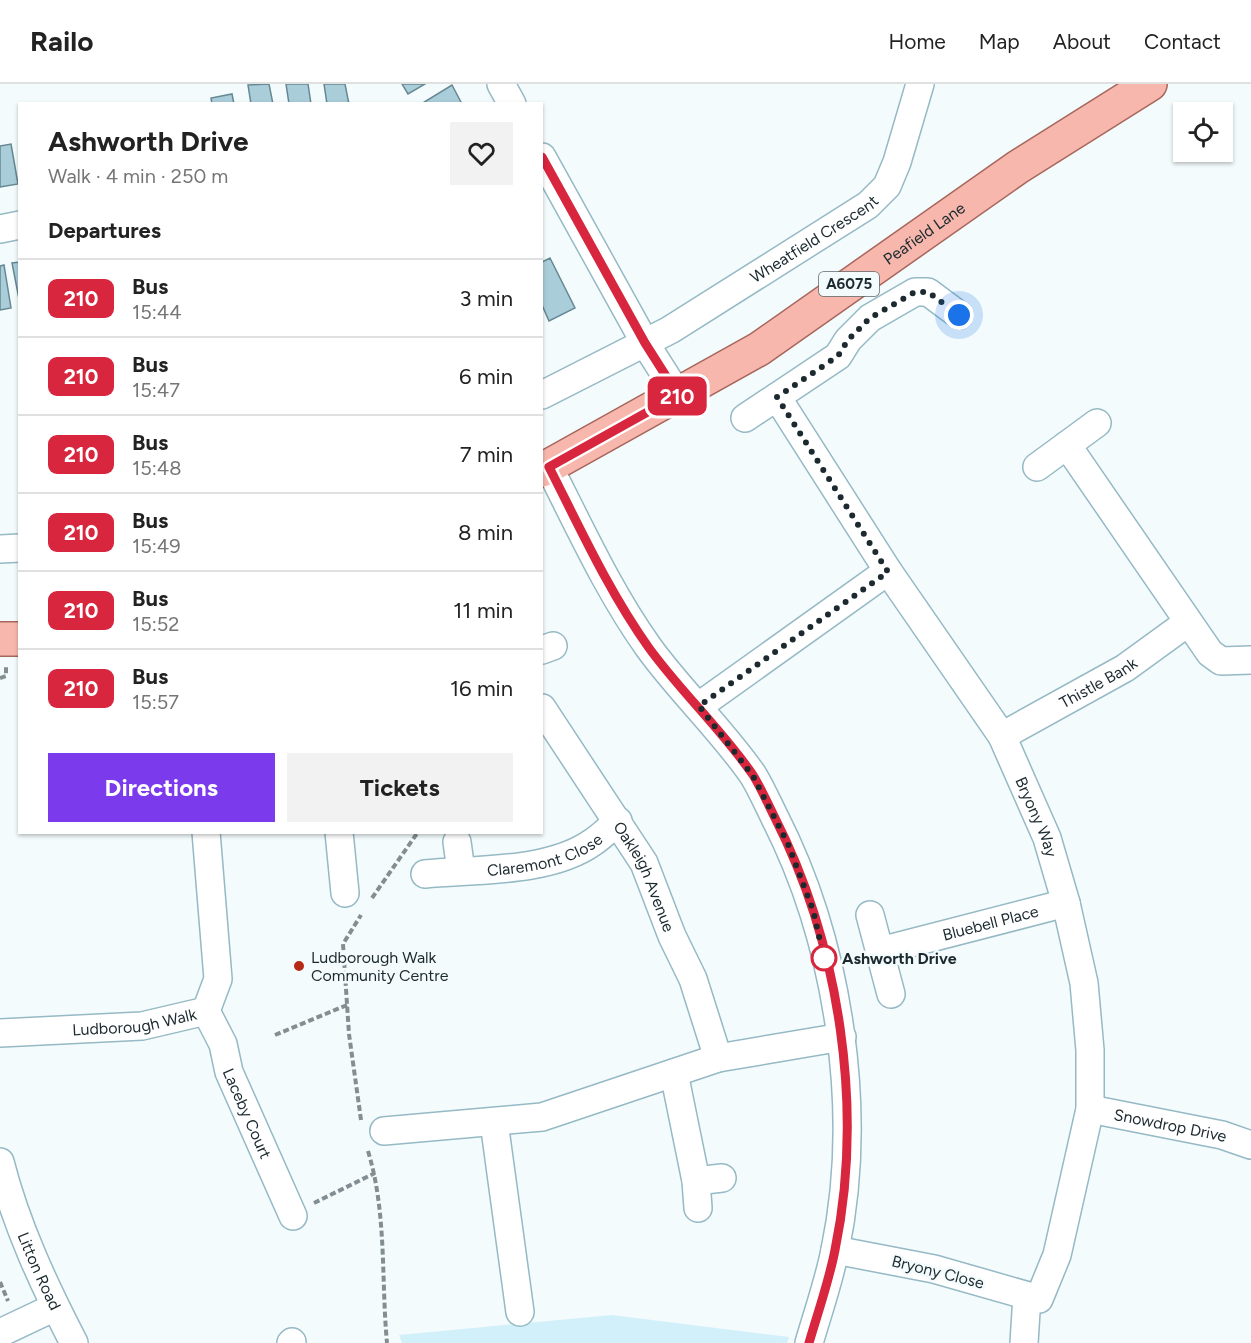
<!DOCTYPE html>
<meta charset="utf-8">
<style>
:root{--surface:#fff;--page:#f2f2f2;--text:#222;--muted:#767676;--line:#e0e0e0;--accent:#7c3aed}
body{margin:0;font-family:Figtree,sans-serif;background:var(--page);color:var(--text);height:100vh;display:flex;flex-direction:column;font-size:22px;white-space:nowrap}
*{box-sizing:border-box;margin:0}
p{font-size:20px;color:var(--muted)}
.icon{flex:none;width:33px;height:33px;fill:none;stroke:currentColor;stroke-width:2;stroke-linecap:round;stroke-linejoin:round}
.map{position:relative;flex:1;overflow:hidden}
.panel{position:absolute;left:18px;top:18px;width:525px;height:732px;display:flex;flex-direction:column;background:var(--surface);border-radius:0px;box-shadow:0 2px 4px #0004}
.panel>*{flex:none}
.badge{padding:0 12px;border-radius:9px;font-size:21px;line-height:39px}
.buttons{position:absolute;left:1173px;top:18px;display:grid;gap:12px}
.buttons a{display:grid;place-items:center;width:60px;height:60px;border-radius:0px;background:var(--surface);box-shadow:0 2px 4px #0004;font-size:30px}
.you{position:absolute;width:30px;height:30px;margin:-15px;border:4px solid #fff;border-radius:50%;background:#1a73e8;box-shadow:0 0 0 9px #1a73e833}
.map>.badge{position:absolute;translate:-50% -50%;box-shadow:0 0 0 3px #fff}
h2{padding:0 30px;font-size:22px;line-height:54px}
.round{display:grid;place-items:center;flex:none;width:63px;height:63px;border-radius:0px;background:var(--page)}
.head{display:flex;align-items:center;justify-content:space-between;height:102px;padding:0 30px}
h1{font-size:28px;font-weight:700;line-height:45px}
.button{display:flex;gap:12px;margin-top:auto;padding:12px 30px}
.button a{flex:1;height:69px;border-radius:0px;background:var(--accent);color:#fff;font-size:24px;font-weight:700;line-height:69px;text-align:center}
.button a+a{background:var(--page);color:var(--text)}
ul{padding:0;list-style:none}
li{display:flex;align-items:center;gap:18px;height:78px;padding:0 30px;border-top:2px solid var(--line)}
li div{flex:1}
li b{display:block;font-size:22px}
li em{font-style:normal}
li .badge{min-width:66px;font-weight:700;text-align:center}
header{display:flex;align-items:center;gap:36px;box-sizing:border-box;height:84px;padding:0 30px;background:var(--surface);border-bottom:2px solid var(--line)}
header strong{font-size:28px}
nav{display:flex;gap:33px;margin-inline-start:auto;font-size:21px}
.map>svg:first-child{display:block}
.green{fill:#d2f0fa}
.building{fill:#a9cdd9;stroke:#668893;stroke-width:1.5}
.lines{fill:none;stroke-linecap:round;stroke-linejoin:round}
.minor-casing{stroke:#95b9c5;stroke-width:30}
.major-casing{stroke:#a7665c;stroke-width:36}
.path{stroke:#838e92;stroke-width:4;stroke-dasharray:6 3;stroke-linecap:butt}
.minor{stroke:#fff;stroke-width:27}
.major{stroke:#f7b7ac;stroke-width:33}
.line-casing{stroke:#fff;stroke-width:14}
.line{stroke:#d7263d;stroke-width:9}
.walk{stroke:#1c2a2f;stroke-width:6;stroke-dasharray:0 10.8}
.stop-dot{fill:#fff;stroke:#d7263d;stroke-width:3}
.poi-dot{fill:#b62915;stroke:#f4fbfd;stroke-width:2}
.labels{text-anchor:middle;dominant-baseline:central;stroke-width:5;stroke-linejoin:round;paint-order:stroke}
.shield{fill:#f4fbfd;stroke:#5d696d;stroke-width:1.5}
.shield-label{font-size:15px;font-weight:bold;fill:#1c2a2f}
.street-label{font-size:16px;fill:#1c2a2f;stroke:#f4fbfd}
.poi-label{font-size:16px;fill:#1c2a2f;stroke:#f4fbfd;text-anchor:start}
.stop-label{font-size:16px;font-weight:bold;fill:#1c2a2f;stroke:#f4fbfd;text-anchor:start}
</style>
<header>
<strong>Railo</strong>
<nav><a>Home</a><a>Map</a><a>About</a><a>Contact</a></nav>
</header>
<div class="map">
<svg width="1251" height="1259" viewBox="0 0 1251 1259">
<rect width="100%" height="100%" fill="#f4fbfd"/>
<!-- green -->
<path class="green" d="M612 1231 789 1253 787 1259H402L399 1251Z"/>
<!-- building -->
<path class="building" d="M269 0 273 20H251L248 1Z
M286 0H308L311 20H289Z
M324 0H345L349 20H327Z
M402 0H425L408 10Z
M452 1 462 20H421Z
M232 10 234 20H212L211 14Z
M11 60 18 100 0 103V62Z
M550 174 575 224 549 237 542 221V178Z
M20 178V220L12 179Z
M4 181 11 224 0 226V182Z"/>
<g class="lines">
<defs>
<g id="minor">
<path d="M501 0 512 20"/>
<path d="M542 73 645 259 678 311"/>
<path d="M0 145 20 141"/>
<path id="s1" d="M542 311 670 246 868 121 887 102 897 78 920 0"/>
<path id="s2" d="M777 313 888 487 1002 652 1047 754 1066 819 1084 899 1090 966V1025L1057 1171 1039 1215 934 1185 835 1166"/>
<path d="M745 334 838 272 848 256 870 234 915 208H928L959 231"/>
<path d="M1067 361 1210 569 1221 577 1251 576"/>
<path d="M549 383C580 444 609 508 649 564 681 608 722 646 753 691 761 704 768 720 775 734 839 860 864 1027 835 1166 829 1197 818 1228 809 1259"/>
<path d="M1037 383 1097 339"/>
<path d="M0 465 20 464"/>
<path d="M542 566 553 562"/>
<path d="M699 622 888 487"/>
<path id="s3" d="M542 624 644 779 672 852 693 895 718 974"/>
<path id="s4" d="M1002 652 1125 584 1187 539"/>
<path d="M339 748 345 809"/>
<path d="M457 758 461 787"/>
<path id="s5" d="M425 790C476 785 550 789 593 758 602 752 610 744 618 737"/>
<path d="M870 831 891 910"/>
<path id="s6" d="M880 867 1066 819"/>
<path id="s7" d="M206 927 223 960 229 988 293 1132"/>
<path id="s8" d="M0 949 142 942 206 927 218 895 206 748"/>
<path d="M674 989 696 1097 698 1124"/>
<path id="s9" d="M1090 1025 1222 1051 1251 1061"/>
<path d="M494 1038 520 1228"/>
<path d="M384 1047 542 1033 718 974 842 953"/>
<path id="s10" d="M0 1078C16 1141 44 1201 74 1259"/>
<path d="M696 1097 722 1094"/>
<path d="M0 1249 55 1223"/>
<path d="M291 1259 292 1258"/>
<path d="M1024 1259 1027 1212"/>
</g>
<g id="major">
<path id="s11" d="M542 386 759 265 1018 83 1150 0"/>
<path d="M0 555H20"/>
</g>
</defs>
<!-- minor casing -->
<use href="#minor" class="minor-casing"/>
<!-- major casing -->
<use href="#major" class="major-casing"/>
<!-- path -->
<path class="path" d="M0 594 6 592V583
M372 814 418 748
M275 951 347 921
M361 1036 349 950 343 860 361 831
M368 1067C387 1129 381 1195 387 1259
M314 1119 375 1089
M0 1198 8 1217"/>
<!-- minor -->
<use href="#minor" class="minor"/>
<!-- major -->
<use href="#major" class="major"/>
</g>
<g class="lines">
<defs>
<path id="line" d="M542 73 645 259 678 311 549 383C580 444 609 508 649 564 681 608 722 646 753 691 761 704 768 720 775 734 840 862 864 1025 835 1166 829 1197 818 1228 809 1259"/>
</defs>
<!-- line casing -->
<use href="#line" class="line-casing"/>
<!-- line -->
<use href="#line" class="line"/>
<!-- walk -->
<path class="walk" d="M824 874 813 826 788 760 753 692 699 622 888 488 777 313 838 272 848 256 870 234 915 208H928L959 231"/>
</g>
<!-- markers -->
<circle class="stop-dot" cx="824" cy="874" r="12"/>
<circle class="poi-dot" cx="299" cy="882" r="6"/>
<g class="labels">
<!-- shield labels -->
<rect class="shield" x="819" y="188" width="60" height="24" rx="4.5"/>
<g class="shield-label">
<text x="849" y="200">A6075</text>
</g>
<!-- street labels -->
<g class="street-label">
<text stroke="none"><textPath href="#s11" startOffset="450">Peafield Lane</textPath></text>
<text stroke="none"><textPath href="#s1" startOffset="314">Wheatfield Crescent</textPath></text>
<text stroke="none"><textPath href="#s4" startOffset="110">Thistle Bank</textPath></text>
<text stroke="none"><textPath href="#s2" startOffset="495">Bryony Way</textPath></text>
<text stroke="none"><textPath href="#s5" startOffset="122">Claremont Close</textPath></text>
<text stroke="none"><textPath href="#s3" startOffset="198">Oakleigh Avenue</textPath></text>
<text stroke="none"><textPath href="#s6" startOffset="114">Bluebell Place</textPath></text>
<text stroke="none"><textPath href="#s8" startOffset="135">Ludborough Walk</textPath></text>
<text stroke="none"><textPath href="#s7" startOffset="111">Laceby Court</textPath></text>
<text stroke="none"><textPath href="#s9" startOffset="82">Snowdrop Drive</textPath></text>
<text stroke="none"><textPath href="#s10" startOffset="116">Litton Road</textPath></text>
<text transform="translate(938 1188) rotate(14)">Bryony Close</text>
</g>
<!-- poi labels -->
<g class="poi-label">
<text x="311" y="873">Ludborough Walk<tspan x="311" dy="18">Community Centre</tspan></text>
</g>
<!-- stop labels -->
<g class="stop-label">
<text x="842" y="874">Ashworth Drive</text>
</g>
</g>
</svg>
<div class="buttons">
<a><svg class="icon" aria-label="locate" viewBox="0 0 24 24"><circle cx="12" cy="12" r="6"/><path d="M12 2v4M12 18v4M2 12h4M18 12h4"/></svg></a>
</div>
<div class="you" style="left:959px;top:231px"></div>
<b class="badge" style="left:677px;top:312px;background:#d7263d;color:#fff">210</b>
<section class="panel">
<div class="head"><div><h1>Ashworth Drive</h1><p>Walk · 4 min · 250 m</p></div><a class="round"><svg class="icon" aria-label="heart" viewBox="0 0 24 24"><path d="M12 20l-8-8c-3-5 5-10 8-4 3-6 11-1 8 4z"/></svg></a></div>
<h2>Departures</h2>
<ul>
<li><span class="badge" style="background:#d7263d;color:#fff">210</span><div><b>Bus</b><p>15:44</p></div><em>3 min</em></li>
<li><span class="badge" style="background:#d7263d;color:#fff">210</span><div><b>Bus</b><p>15:47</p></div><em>6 min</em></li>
<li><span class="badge" style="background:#d7263d;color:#fff">210</span><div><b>Bus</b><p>15:48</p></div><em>7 min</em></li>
<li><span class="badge" style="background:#d7263d;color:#fff">210</span><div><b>Bus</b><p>15:49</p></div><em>8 min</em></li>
<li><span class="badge" style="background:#d7263d;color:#fff">210</span><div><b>Bus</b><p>15:52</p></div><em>11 min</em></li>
<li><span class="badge" style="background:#d7263d;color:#fff">210</span><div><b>Bus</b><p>15:57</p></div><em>16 min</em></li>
</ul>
<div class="button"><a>Directions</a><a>Tickets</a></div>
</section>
</div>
